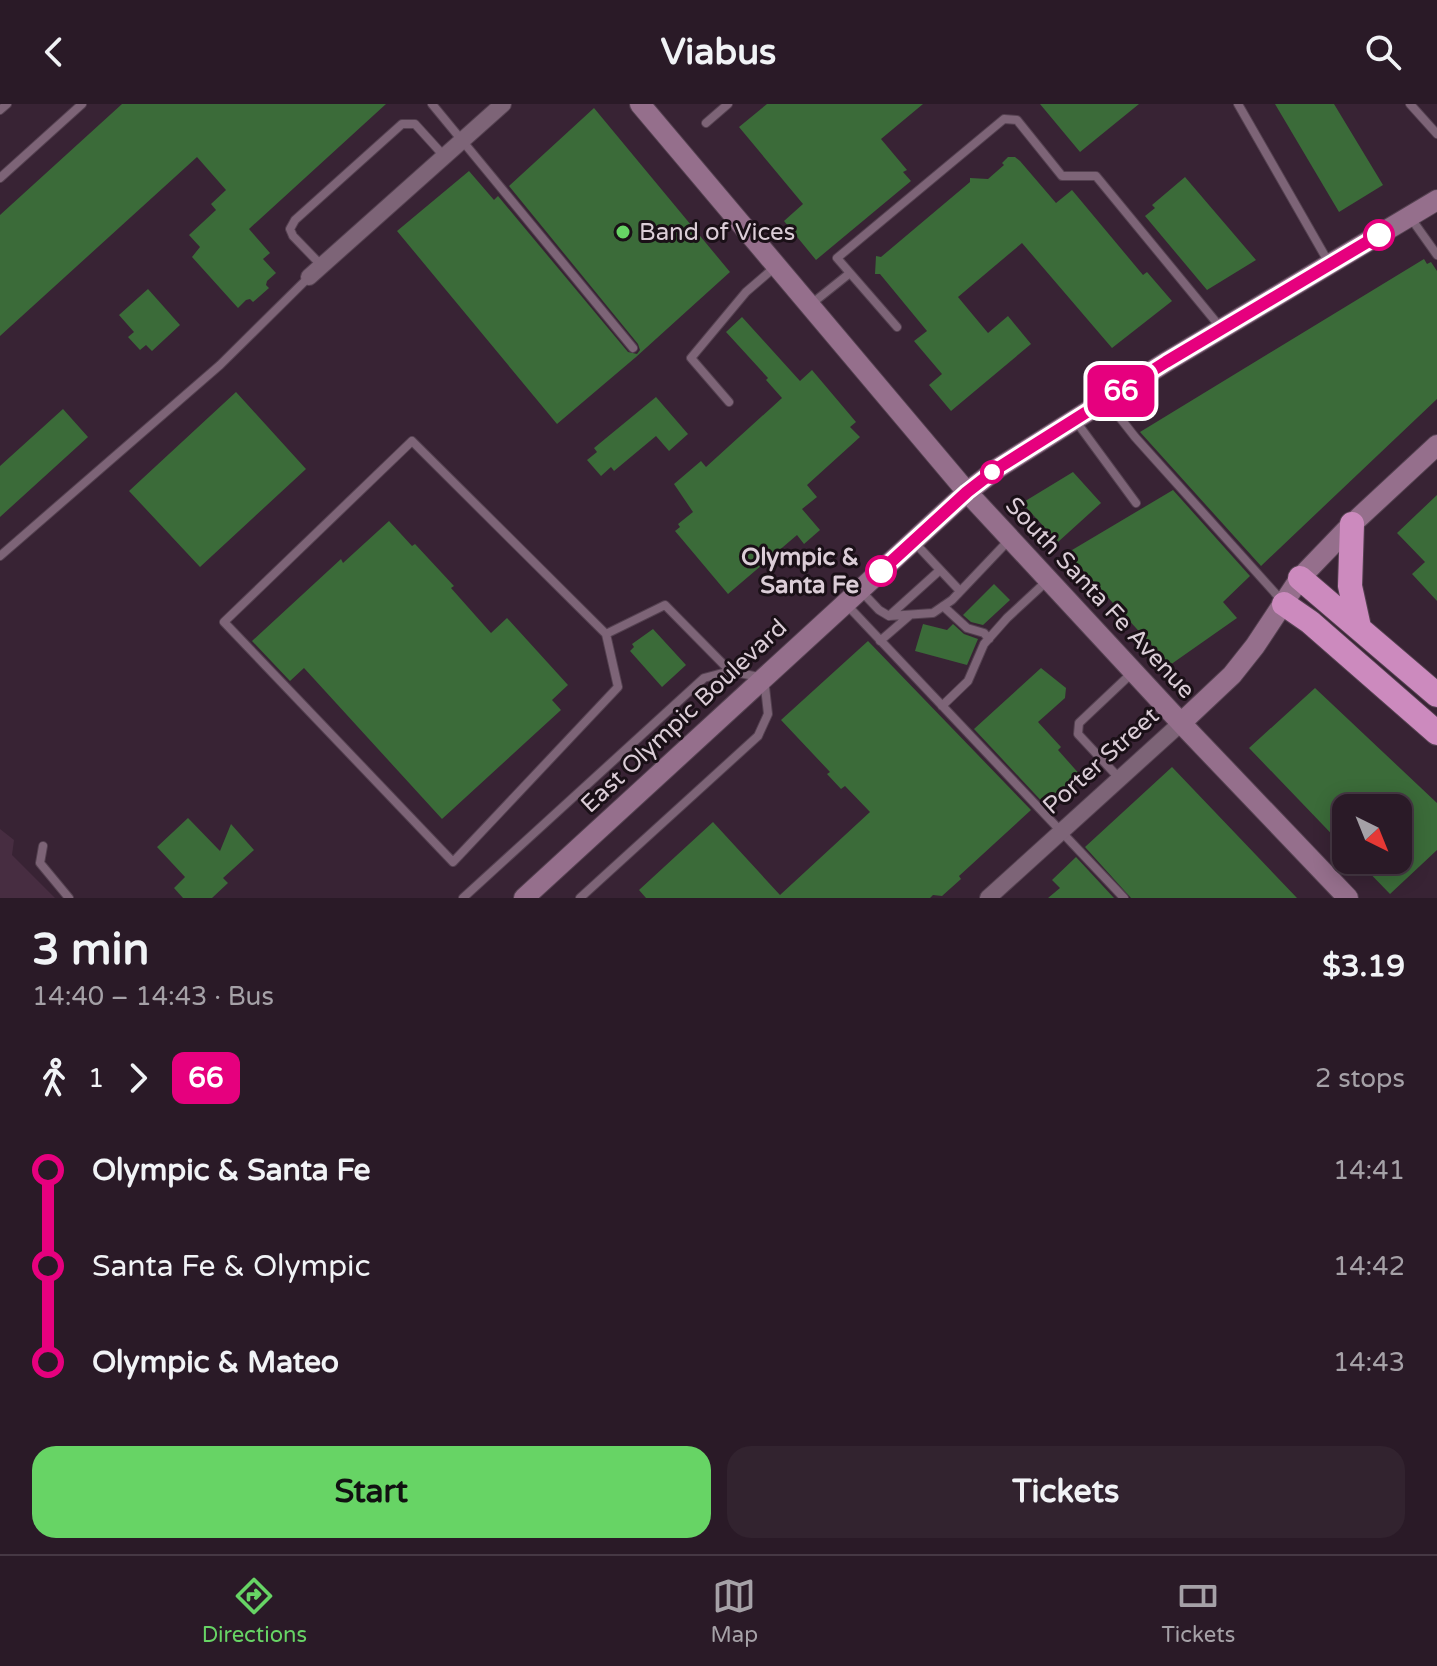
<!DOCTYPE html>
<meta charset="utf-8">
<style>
:root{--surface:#2a1a27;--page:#32232f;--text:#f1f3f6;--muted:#a5a1a7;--line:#463844;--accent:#67d465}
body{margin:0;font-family:"Varela Round",sans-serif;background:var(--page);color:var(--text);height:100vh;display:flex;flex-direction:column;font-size:30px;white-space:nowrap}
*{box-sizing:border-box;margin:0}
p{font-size:26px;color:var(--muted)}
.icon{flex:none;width:44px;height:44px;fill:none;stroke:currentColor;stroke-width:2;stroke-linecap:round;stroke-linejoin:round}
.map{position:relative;height:794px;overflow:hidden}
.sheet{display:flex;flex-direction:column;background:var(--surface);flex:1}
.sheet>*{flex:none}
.badge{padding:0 16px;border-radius:12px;font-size:28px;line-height:52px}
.needle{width:52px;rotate:137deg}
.buttons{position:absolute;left:1332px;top:690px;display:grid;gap:16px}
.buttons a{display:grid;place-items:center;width:80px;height:80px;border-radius:16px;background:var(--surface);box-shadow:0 4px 20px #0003,0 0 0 2px var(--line);font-size:40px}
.map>.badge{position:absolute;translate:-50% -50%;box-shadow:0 0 0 4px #fff}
.legs{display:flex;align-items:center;gap:12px;height:88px;padding:0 32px;font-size:26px}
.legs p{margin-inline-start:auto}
.overview{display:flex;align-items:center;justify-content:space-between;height:136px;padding:0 32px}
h1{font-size:44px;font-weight:800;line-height:60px}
.button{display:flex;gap:16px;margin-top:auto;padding:16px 32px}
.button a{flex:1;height:92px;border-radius:24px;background:var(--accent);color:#111;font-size:32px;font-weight:800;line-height:92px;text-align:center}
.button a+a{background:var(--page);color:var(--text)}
ul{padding:0 32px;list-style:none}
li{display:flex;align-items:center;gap:28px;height:96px;font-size:30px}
li i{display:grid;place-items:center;width:12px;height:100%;margin:0 10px;background:currentColor}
li i::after{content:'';width:20px;height:20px;margin:-10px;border:6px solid;border-radius:50%;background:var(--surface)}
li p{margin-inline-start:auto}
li:first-child i{background:linear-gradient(#0000 50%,currentColor 0)}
li:last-child i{background:linear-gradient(currentColor 50%,#0000 0)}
header{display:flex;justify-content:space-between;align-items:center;height:104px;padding:0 32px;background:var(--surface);font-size:36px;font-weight:800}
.tab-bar{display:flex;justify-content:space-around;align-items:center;height:112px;border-top:2px solid var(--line);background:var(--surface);font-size:22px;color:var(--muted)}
.tab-bar a{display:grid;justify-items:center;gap:4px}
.tab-bar .current{color:var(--accent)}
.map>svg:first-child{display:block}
.built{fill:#472d41}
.building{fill:#3b6b39}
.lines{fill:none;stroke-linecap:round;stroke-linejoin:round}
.lane-casing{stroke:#544150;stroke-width:10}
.street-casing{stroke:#544150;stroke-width:18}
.secondary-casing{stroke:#544150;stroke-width:22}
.highway-casing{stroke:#544150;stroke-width:26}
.lane{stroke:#7d6477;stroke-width:8}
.street{stroke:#7d6477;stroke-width:16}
.secondary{stroke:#956f8c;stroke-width:20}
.highway{stroke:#cc8abe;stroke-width:24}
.line-1-casing{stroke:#fff;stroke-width:18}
.line-1{stroke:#e6007e;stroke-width:12}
.poi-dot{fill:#67d465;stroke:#1a1017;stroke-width:3}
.stop-1-dot{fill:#fff;stroke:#e6007e;stroke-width:4}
.labels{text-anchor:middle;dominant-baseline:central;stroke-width:6;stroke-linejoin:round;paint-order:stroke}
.poi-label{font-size:24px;fill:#dbcdd7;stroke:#1a1017;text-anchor:start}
.stop-label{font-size:24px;font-weight:bold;fill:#dbcdd7;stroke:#1a1017;text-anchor:end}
.street-label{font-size:24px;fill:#dbcdd7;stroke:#1a1017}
</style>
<header><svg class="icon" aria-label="back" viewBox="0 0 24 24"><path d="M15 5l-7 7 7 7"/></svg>Viabus<svg class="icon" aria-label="search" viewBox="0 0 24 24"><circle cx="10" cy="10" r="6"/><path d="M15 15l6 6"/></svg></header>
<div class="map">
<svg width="1437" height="794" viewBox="0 0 1437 794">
<rect width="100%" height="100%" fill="#382334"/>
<!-- built -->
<path class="built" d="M0 725 14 736 12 751 55 794H0Z"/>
<!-- building -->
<path class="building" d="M122 0H386L249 125 270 149 263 155 276 169 267 177 266 181 269 184 253 198 250 195 246 196 238 204 192 153 200 143 189 131 216 106 211 100 226 86 197 53 0 232V111Z
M767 0H923L881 35 907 66 903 68 911 77 816 156 784 117 803 100 739 23Z
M1040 0H1139L1080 48Z
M1275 0H1334L1383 81 1339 108Z
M594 4 730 168 636 253 557 320 397 127 469 67 494 96 498 92 628 248 637 250 640 246 638 240 509 82Z
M1008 53H1015L1020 57 1056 99 1072 86 1143 171 1147 168 1172 197 1112 244 1022 139 958 193 988 229 1008 212 1031 240 951 307 929 281 942 270 914 237 927 227 880 170H875L876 152 881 153 970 78V74L988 75 1004 61 1002 59Z
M1185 73 1256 156 1207 186 1145 112 1155 104 1152 101Z
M1424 155 1427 160 1431 158 1437 167V295L1261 462 1140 328Z
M148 185 180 221 152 247 146 241 140 246 128 233 134 228 119 211Z
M742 213 800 277 812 266 856 318 850 323 860 333 807 381 817 393 802 405 820 426 804 440 797 431 728 490 675 427 680 423 678 420 693 408 674 380 701 357 706 363 782 294 766 276 768 274 726 228Z
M236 288 306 365 200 463 129 387Z
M656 293 688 330 669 347 656 332 614 367 611 363 601 372 587 356 597 348 594 344Z
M63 305 88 333 0 413V362Z
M1073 368 1101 399 1058 438 1022 399Z
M1173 386 1250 472 1223 498 1237 514 1170 561 1067 449Z
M1437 391V497L1412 470 1425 458 1397 429Z
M389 417 412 442 415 440 454 482 451 484 491 529 507 514 568 581 552 596 561 606 442 715 304 564 290 577 252 537 341 455 343 459Z
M994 480 1010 496 983 521 971 518 963 511Z
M923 520 947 526 953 520 964 530 978 535 967 561 915 547Z
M653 525 686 561 662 583 630 547 634 543 632 540Z
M868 537 1031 706 959 772 961 775 942 792 933 791 930 794H646L639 786 713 718 780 791 870 708 845 682 841 685 827 670 830 668 781 616Z
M1041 564 1066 584 1065 594 1038 618 1061 643 1058 646 1082 673 1048 704 974 625Z
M1315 584 1437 699V746L1390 790 1357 756H1398V704H1346V745L1249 644Z
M1172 663 1297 794H1131L1085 743Z
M188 714 220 747 231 720 254 746 223 774 228 779 212 794H183L174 784 185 773 157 743Z
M1076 753 1114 794H1048L1060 784 1052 776Z"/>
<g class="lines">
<defs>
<path id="lane" d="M432 0 633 244
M1238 0 1329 159
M1410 0 1437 30
M0 6 7 0
M706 19 728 0
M0 74 82 0
M1410 113 1437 151
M321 161 293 132 290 125 295 116 402 20H415L444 52
M810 201 850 169
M897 223 837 154 1004 15 1017 16 1062 72H1096L1221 224
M1106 296 1135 333 1284 499
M729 298 691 254 746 188 775 163
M1075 316 1136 399
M914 438 960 487
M0 452 220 261 309 173
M862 488 879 506 889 512 933 509 952 496 1009 436
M847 501 1124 794
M943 502 967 524 984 529 989 535
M889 512 940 466
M606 530 618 583 453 758 224 518 412 337 606 530 665 501 730 567
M880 537 909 512
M942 602 968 577 984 540 1007 514 1047 477
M1119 674 1078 630 1079 619 1133 568
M43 742 40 759 69 794
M463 794 704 574 730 567 764 574 768 610 758 632 580 794"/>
<path id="street" d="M309 173 503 0
M988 794 1181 619"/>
<path id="secondary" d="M640 0 967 388 1181 619 1348 794
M1181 619 1232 571 1255 542 1300 474 1352 420 1437 341
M524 794 967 388 998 364 1166 258 1437 96"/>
<path id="highway" d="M1352 420 1350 482 1359 523
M1300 474 1437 591
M1284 500 1310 518 1437 629"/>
</defs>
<!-- lane casing -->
<use href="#lane" class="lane-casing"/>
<!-- street casing -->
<use href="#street" class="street-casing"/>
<!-- secondary casing -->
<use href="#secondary" class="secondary-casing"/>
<!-- highway casing -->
<use href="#highway" class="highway-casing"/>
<!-- lane -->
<use href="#lane" class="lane"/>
<!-- street -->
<use href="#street" class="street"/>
<!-- secondary -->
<use href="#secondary" class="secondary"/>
<!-- highway -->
<use href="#highway" class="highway"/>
</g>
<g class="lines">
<defs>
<path id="line-1" d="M881 467 967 388 998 364 1166 258 1379 131"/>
</defs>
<!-- line-1 casing -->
<use href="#line-1" class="line-1-casing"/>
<!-- line-1 -->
<use href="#line-1" class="line-1"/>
</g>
<!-- markers -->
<circle class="poi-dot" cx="623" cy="128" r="8"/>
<g class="stop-1-dot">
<circle cx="1379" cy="131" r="14"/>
<circle cx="992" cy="368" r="10"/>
<circle cx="881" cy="467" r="14"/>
</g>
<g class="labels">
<!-- poi labels -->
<g class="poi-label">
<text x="639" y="128">Band of Vices</text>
</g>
<!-- stop labels -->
<g class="stop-label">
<text x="859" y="453">Olympic &amp;<tspan x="859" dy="28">Santa Fe</tspan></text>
</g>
<!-- street labels -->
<g class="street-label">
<text transform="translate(1100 494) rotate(47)">South Santa Fe Avenue</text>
<text transform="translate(684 612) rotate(-43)">East Olympic Boulevard</text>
<text transform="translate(1101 657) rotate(-42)">Porter Street</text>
</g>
</g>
</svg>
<div class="buttons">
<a><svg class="needle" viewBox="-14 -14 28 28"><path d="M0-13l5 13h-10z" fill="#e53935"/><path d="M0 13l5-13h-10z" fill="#a5a1a7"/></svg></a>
</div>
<b class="badge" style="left:1121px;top:287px;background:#e6007e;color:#fff">66</b>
</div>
<section class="sheet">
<div class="overview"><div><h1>3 min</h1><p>14:40 – 14:43 · Bus</p></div><b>$3.19</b></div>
<div class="legs"><svg class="icon" aria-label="walk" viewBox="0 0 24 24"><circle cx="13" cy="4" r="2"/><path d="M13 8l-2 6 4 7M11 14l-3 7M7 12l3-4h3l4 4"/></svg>1<svg class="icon" aria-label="forward" viewBox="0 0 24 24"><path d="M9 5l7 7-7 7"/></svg><b class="badge" style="background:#e6007e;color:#fff">66</b><p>2 stops</p></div>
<ul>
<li><i style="color:#e6007e"></i><b>Olympic &amp; Santa Fe</b><p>14:41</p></li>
<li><i style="color:#e6007e"></i><span>Santa Fe &amp; Olympic</span><p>14:42</p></li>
<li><i style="color:#e6007e"></i><b>Olympic &amp; Mateo</b><p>14:43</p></li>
</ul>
<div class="button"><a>Start</a><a>Tickets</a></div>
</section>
<nav class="tab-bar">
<a class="current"><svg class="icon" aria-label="directions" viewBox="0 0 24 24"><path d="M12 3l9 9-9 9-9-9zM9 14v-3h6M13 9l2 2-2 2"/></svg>Directions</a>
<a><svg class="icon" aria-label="map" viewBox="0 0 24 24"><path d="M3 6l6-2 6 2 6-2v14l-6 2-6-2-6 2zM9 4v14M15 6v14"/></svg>Map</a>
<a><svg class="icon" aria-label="tickets" viewBox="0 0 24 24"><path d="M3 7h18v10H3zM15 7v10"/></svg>Tickets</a>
</nav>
